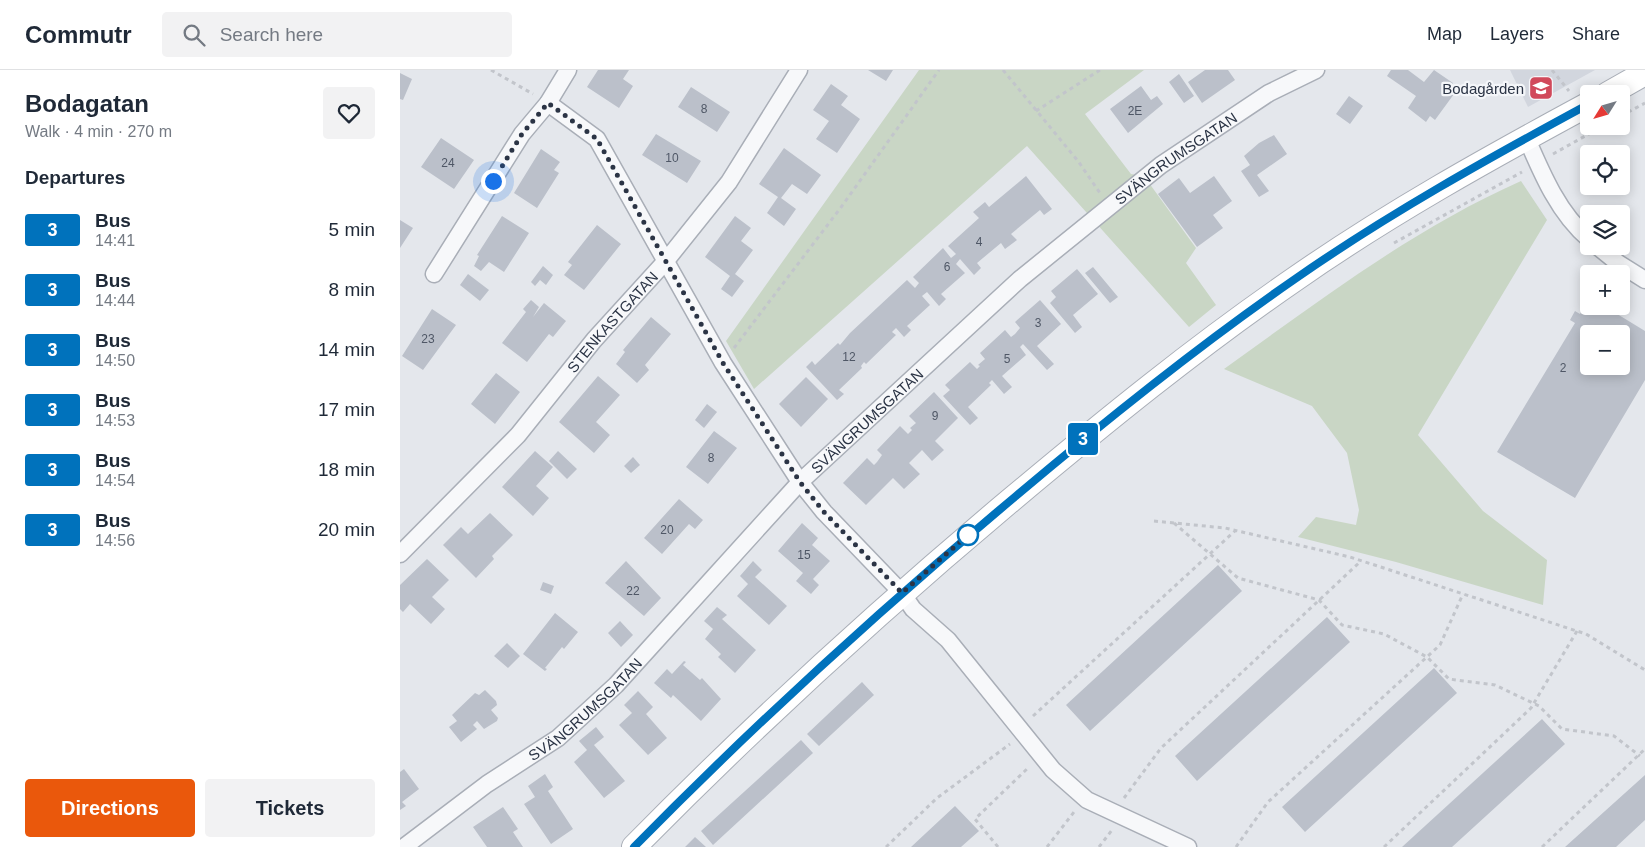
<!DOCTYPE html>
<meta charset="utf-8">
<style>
:root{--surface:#fff;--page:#f2f2f3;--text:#1f2937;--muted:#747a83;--line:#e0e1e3;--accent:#ea580c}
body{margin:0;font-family:Helvetica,sans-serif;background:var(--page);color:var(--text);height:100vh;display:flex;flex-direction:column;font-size:19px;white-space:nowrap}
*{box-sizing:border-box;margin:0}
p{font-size:16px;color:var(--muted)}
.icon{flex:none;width:28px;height:28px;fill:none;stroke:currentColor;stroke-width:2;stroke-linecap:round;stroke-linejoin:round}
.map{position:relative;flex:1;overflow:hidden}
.sheet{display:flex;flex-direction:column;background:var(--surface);width:400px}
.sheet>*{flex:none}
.badge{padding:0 10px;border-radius:4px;font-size:18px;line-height:32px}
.needle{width:32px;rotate:233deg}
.fabs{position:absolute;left:1180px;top:15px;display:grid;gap:10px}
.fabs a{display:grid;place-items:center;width:50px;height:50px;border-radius:5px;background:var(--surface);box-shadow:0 2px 12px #0003;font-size:25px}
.you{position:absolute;width:25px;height:25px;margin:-12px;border:4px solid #fff;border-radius:50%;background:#1a73e8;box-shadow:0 0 0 8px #1a73e833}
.map>.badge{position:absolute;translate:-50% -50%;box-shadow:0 0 0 2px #fff}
h2{padding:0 25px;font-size:19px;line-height:45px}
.round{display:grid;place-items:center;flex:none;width:52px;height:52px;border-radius:5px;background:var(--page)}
.overview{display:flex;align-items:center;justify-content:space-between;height:85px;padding:0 25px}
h1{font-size:24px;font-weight:600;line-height:38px}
.primary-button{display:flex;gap:10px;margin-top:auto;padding:10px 25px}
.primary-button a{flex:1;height:58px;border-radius:5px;background:var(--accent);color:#fff;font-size:20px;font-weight:600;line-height:58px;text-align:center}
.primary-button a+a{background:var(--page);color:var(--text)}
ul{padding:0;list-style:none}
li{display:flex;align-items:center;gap:15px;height:60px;padding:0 25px}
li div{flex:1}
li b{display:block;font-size:19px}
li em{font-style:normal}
li .badge{min-width:55px;font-weight:700;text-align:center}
header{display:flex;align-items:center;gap:30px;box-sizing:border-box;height:70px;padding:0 25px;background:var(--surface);border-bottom:1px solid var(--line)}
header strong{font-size:24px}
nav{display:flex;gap:28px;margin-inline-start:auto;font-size:18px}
.search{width:350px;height:45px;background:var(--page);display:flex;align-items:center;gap:12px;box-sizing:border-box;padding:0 18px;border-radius:5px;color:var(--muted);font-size:19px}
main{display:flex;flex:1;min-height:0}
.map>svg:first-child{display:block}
.built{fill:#d2d6de}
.green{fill:#c9d6c5}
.building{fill:#bbc0ca;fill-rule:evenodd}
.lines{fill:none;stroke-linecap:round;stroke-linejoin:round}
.street-casing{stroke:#a9aeb7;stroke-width:19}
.secondary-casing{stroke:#a9aeb7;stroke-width:26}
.path{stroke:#c2c5cb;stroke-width:3;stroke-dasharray:4 4;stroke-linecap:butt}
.street{stroke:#f7f8fa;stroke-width:16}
.secondary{stroke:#fff;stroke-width:24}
.line-casing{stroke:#fff;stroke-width:11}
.line{stroke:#0072bc;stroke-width:8}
.walk{stroke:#2b3445;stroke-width:5;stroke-dasharray:0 9}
.stop-dot{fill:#fff;stroke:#0072bc;stroke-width:2.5}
.labels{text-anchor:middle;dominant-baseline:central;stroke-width:4.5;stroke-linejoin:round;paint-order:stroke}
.number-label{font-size:12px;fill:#4f5766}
.poi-label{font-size:15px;fill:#2b3445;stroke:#f4f6f9;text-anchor:end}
.street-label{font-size:15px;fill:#2b3445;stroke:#f4f6f9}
</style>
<header>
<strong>Commutr</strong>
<div class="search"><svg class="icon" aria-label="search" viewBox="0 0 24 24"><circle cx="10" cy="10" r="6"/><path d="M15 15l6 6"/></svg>Search here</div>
<nav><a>Map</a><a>Layers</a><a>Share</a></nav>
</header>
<main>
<section class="sheet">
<div class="overview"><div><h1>Bodagatan</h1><p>Walk · 4 min · 270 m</p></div><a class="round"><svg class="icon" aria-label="heart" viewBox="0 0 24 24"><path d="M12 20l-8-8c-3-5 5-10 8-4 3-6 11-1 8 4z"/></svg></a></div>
<h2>Departures</h2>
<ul>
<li><span class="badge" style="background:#0072bc;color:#fff">3</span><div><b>Bus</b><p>14:41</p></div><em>5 min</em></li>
<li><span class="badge" style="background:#0072bc;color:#fff">3</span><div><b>Bus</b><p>14:44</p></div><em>8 min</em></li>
<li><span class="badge" style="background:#0072bc;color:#fff">3</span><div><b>Bus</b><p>14:50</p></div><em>14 min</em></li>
<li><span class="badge" style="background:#0072bc;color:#fff">3</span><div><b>Bus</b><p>14:53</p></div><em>17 min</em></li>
<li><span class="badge" style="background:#0072bc;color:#fff">3</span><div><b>Bus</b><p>14:54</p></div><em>18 min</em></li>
<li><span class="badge" style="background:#0072bc;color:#fff">3</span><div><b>Bus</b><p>14:56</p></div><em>20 min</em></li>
</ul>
<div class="primary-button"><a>Directions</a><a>Tickets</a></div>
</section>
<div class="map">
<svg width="1245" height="777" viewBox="0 0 1245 777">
<rect width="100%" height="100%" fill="#e4e7ec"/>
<!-- built -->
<path class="built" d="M1110 0H1195L1128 37Z"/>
<!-- green -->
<path class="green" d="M519 0H744L685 44 731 104 744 106 796 178 786 193 816 235 789 257 627 76 354 319 326 271Z
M1121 111 1147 150 1018 365 1083 441 1147 490 1143 535 996 492 898 467 916 447 956 455 959 440 947 383 912 336 824 299C919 231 1013 159 1121 111Z"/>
<!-- building -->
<path class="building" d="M198 0H229L223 9 233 16 219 38 187 17Z
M468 0H493L486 11Z
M805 0H828L835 10 802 33 788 12Z
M991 0H1008L1024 12 1034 0 1053 13 1048 20 1054 24 1035 50 1030 46 1026 52 1008 38 1016 26 987 6Z
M0 3 12 9 3 30 0 29Z
M779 4 794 26 784 33 769 12Z
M431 14 448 26 441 35 460 49 437 83 416 69 429 51 413 40Z
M741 16 751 30 757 26 763 34 728 63 710 39Z
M291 17 330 42 317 62 278 37Z
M949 26 963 36 950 54 936 44Z
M256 64 301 91 287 113 242 85Z
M874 65 887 84 857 105 869 121 859 127 841 101 850 95 844 86 859 73Z
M41 68 74 90 54 119 21 97Z
M384 78 421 105 407 124 392 114 381 128 396 139 384 156 367 143 378 127 359 114Z
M141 79 160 92 154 100 159 103 137 138 114 123Z
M626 106 652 139 644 145 640 140 611 164 617 170 605 179 601 173 577 193 581 198 574 205 560 189 556 194 565 203 541 224 546 229 539 236 527 222 522 226 530 235 507 256 511 260 504 267 496 258 492 262 496 265 466 294 464 292 461 296 462 298 439 320 444 324 437 330 406 297 412 291 415 295 438 273 440 275 450 263 507 210 515 218 519 213 513 207 543 178 551 188 556 184 548 176 579 148 573 142 585 132 589 137Z
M814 106 832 131 813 145 823 158 797 177 758 124 779 108 790 123Z
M102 146 129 163 104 202 89 192 81 201 74 196 79 186 77 185Z
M335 146 351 158 341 171 353 180 335 204 344 211 332 227 321 219 330 206 305 187Z
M0 150 13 158 0 178Z
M197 155 221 174 184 220 164 205 172 195 168 192Z
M143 196 153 205 146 215 140 210 135 216 131 212Z
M693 197 718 227 710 233 685 203Z
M677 199 698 224 673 245 682 257 675 263 650 233 656 227 651 221Z
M68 204 89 220 80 231 60 215Z
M1189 229V236H1204L1245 261V310L1175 428 1097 382 1175 253 1170 250 1175 241 1180 244ZM1189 264H1221V296H1189Z
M131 230 139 237 133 247 144 233 166 251 153 267 149 264 127 292 102 273 126 242 123 239Z
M640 230 661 254 637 276 654 294 647 300 623 274 620 277 626 285 602 306 612 317 604 324 592 310 589 313 591 315 568 337 578 348 570 355 543 326 550 320 545 315 570 292 577 299 580 296 578 295 585 289 580 283 605 260 611 267 615 264 620 258 615 252Z
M32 239 56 255 23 300 2 286Z
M251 247 271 264 245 295 249 300 237 313 216 294 225 282 223 280Z
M96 303 120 322 95 354 71 334Z
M198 306 220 325 196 352 210 365 194 383 159 352Z
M406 307 428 329 401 357 379 334Z
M534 322 558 348 535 371 544 380 532 391 522 380 509 393 520 404 504 419 493 408 466 435 443 413 467 388 474 395 477 392 482 385 477 380 500 356 508 364 512 360 510 358 516 353 509 346Z
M307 334 317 342 304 358 295 350Z
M314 361 337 378 308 414 286 397Z
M135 381 153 397 136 416 149 428 133 446 102 417Z
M158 381 177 399 167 409 149 391Z
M233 387 240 395 231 403 224 396Z
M279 429 303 450 295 459 289 454 262 484 244 468Z
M90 443 113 465 92 486 94 489 76 508 43 475 61 457 68 464Z
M402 453 418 468 412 475 430 491 413 509 419 515 411 524 396 511 403 503 378 481Z
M27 489 49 510 32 527 45 539 31 554 10 534 3 542 0 539V515Z
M226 491 261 528 244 546 205 513Z
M353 491 362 500 355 507 387 536 369 555 337 526 348 514 340 506Z
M818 495 842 521 690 661 666 635Z
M143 512 154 516 151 524 140 520Z
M317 537 327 545 322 549 356 580 335 603 318 587 321 584 305 569 313 559 304 551Z
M155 543 178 562 164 579 162 577 145 598 147 599 145 601 123 584Z
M927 547 950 572 797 711 775 686Z
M220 551 233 565 221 577 208 563Z
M107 573 120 586 108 598 94 586Z
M284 591 286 592 283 595 300 610 302 608 321 629 301 651 273 625 271 628 254 613 267 599 272 604Z
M1034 598 1057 623 905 762 882 737Z
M462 612 474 625 419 676 407 664Z
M85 620 96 631 97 635 91 640 98 648 97 651 84 659 77 651 73 655 77 659 61 672 49 657 57 651 52 645 75 623 79 625Z
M238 621 253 637 246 644 267 668 248 685 219 655 232 643 224 635Z
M1142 649 1165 674 1052 777H1002Z
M196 657 204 667 194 675 225 711 204 728 174 692 187 680 179 671Z
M401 670 413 683 313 775 301 761Z
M4 699 19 719 2 732 6 736 0 740V702Z
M145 704 153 717 148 721 173 759 151 774 124 734 135 727 128 716Z
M1245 705V750L1216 777H1165Z
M555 736 579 761 561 777H511Z
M103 737 118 759 113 762 123 777H87L73 757Z
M295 767 306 777H285Z"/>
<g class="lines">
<defs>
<g id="street">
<path d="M148 33 197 69 323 293 400 412 424 442 502 523 513 539 548 570 653 700 687 730 788 777"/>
<path d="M1127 69C1142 104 1159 144 1189 169"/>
<path d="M1197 176 1218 193 1245 210"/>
<path d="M34 204 122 64 148 33 168 0"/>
<path id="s1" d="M0 484 118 365 194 270 265 192 329 112 399 0"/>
<path id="s2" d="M4 777 87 714 158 668 216 615 400 412 620 209 761 95 869 23 916 0"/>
</g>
<path id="secondary" d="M1208 24 1245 3
M234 777C354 655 480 540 611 430 703 353 796 277 895 209 988 144 1089 88 1189 34"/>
</defs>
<!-- street casing -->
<use href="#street" class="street-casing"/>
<!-- secondary casing -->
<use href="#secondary" class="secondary-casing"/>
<!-- path -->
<path class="path" d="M91 0 133 24
M603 0 678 91 700 123
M1152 0 1169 21
M636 41 700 0
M1221 46 1245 33
M1153 84 1203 56
M994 173 1122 102
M334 278 442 136 539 0
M754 451 825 458 950 487 1186 564 1245 600
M774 453 838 508 919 530 942 555 984 564 1027 587 1049 609 1095 615 1139 636 1162 659 1214 666 1240 686
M633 646 836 460
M724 728 761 678 961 491
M486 777 537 728 610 674
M598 777 575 749 629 697
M647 777 674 742
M699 777 712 760
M836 777 868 732 1040 575 1063 524
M984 777 1131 638 1177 561
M1142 777 1245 679"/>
<!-- street -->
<use href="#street" class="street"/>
<!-- secondary -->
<use href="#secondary" class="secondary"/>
</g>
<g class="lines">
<defs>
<path id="line" d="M234 777C355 654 483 537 616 426 706 350 798 276 895 209 988 144 1089 88 1189 34"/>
</defs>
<!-- line casing -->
<use href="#line" class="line-casing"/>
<!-- line -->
<use href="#line" class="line"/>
<!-- walk -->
<path class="walk" d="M93 111 122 64 148 33 197 69 323 293 400 412 424 442 502 523 568 465"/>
</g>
<!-- icons -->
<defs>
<symbol id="school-square" viewBox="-11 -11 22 22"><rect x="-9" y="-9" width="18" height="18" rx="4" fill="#d1495b" stroke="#f4f6f9"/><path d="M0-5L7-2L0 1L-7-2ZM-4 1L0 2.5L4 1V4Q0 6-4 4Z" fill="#fff"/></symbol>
</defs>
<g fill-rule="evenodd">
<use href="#school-square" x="1127" y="4" width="28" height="28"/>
</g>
<!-- markers -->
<circle class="stop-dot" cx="568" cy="465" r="10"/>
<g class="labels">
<!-- number labels -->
<g class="number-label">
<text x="304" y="39">8</text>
<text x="735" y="41">2E</text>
<text x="272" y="88">10</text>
<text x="48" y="93">24</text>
<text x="579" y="172">4</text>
<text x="547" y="197">6</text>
<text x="638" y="253">3</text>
<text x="28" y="269">23</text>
<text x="449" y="287">12</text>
<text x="607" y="289">5</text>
<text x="1163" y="298">2</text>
<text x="535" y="346">9</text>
<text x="311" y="388">8</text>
<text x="267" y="460">20</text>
<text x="404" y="485">15</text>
<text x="233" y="521">22</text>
</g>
<!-- poi labels -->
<g class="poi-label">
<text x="1124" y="18">Bodagården</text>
</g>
<!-- street labels -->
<g class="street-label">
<text stroke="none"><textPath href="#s2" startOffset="1038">SVÄNGRUMSGATAN</textPath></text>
<text stroke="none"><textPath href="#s1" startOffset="315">STENKASTGATAN</textPath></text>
<text stroke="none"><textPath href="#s2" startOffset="632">SVÄNGRUMSGATAN</textPath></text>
<text stroke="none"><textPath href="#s2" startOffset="228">SVÄNGRUMSGATAN</textPath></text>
</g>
</g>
</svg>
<div class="fabs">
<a><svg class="needle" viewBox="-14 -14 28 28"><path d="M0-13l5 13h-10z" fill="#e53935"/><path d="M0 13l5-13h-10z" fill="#747a83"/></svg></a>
<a><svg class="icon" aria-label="locate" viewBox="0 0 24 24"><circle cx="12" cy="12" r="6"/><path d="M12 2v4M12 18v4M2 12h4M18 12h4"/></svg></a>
<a><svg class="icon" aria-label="layers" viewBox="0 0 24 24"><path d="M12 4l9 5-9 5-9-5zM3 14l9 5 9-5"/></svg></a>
<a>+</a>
<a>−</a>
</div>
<div class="you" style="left:93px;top:111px"></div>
<b class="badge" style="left:683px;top:369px;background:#0072bc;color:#fff">3</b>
</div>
</main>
